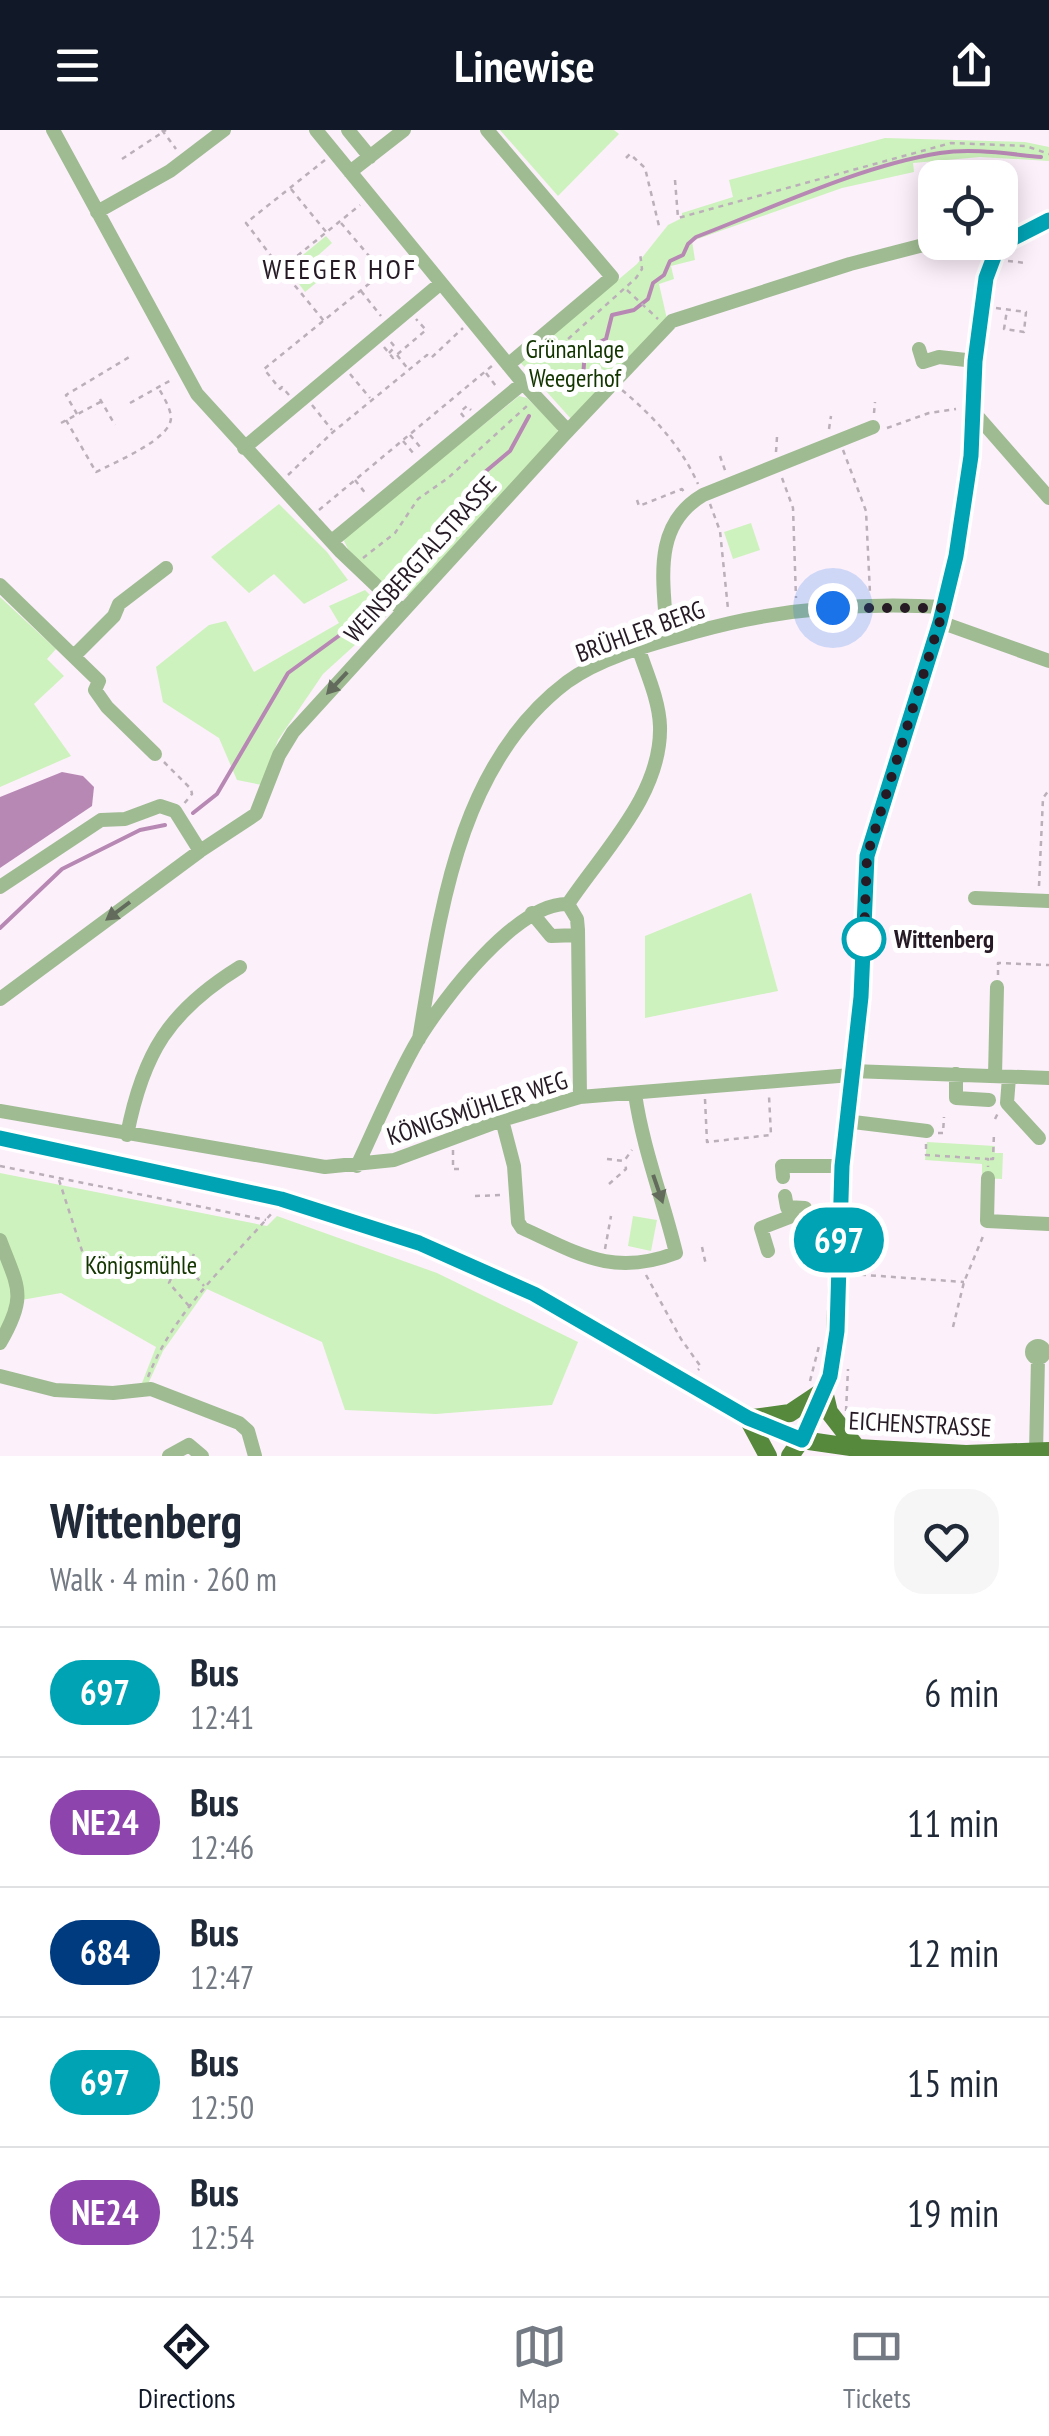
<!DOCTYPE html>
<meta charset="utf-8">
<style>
:root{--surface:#fff;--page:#f6f6f7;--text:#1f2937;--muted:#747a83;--line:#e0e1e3;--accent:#111827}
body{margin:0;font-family:"PT Sans Narrow",sans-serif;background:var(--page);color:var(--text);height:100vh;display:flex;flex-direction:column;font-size:38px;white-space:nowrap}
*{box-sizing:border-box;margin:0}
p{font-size:32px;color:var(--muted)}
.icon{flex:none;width:55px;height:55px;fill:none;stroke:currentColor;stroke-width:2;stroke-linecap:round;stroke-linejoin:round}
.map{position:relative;height:1326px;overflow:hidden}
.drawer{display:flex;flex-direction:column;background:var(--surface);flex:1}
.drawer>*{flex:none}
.badge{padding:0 20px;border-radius:32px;font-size:35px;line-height:65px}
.fabs{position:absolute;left:918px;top:30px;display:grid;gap:20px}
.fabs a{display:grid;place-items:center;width:100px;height:100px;border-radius:20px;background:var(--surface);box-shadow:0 5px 25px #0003;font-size:50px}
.you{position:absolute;width:50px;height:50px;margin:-25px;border:8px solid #fff;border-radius:50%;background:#1a73e8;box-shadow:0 0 0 15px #1a73e833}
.map>.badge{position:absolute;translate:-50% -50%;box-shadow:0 0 0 5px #fff}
.round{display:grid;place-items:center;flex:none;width:105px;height:105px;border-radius:30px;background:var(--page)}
.summary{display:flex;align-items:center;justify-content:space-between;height:170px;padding:0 50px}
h1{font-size:48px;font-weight:600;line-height:75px}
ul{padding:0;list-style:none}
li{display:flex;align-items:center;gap:30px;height:130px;padding:0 50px;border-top:2px solid var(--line)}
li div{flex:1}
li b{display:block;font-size:38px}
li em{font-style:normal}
li .badge{min-width:110px;font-weight:700;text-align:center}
header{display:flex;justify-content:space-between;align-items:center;height:130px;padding:0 50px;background:var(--accent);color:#fff;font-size:45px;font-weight:600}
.tabs{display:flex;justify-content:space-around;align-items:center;height:140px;border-top:2px solid var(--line);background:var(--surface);font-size:28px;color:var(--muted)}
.tabs a{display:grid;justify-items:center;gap:5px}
.tabs .current{color:var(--accent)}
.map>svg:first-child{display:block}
.green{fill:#cef2bd}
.water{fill:#b888b4}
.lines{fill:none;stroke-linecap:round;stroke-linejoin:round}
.stream{stroke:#b888b4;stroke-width:4}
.path{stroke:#bbafba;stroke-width:2.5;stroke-dasharray:5 5;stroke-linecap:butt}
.minor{stroke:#9fbb92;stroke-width:14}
.major{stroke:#56893b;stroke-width:18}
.oneway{fill:#626b5c}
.line-casing{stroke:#fff;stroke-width:22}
.line{stroke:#00a3b4;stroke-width:15}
.walk{stroke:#261b25;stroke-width:10;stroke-dasharray:0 18}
.stop-dot{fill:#fff;stroke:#00a3b4;stroke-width:5}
.labels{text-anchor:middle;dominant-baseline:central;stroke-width:10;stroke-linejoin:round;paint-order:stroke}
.park-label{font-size:25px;fill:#133500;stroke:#fff}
.street-label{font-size:25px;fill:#261b25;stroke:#fff}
.stop-label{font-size:25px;font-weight:bold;fill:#261b25;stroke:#fff;text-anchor:start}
.neighbourhood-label{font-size:28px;letter-spacing:2.5px;fill:#261b25;stroke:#fff}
</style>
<header><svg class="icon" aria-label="menu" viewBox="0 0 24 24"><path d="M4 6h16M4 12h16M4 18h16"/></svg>Linewise<svg class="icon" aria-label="share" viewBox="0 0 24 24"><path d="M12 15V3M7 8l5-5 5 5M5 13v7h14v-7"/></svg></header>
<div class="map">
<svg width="1049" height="1326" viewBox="0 0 1049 1326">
<rect width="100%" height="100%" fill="#fcf0fb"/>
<!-- green -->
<path class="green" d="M500 0H614L619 4 558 66Z
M885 8 1025 12 1049 17V31L980 27 913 33 914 42 842 58 692 111 695 130 671 136 674 149 659 154 667 189 572 290 520 232 637 134 668 95 682 88V83L733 67 729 50Z
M326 106 332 113 314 129 327 144 305 162 287 138Z
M519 266 527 268 557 298 558 303 410 465C383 469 366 436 348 419L344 411 347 405Z
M279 374 327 422 348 450 304 474 274 444 249 463 211 427Z
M751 393 760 420 733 429 724 402Z
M365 460 389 484 323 544 278 610 262 655 237 650 219 608 163 572 156 537 209 495 226 491 254 542 339 493 329 476Z
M0 467 56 519 47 529 64 546 34 574 71 626 0 657Z
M751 763 778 861 645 888V806Z
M927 1012 995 1016V1023H1003L1002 1049 982 1048V1034L925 1030Z
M0 1043 267 1096 277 1086 437 1143 578 1212 552 1275 436 1284 345 1280 322 1212 207 1159 163 1221 148 1254 142 1253 156 1217 61 1163 16 1171 0 1204Z
M633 1086 657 1090 651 1121 628 1116Z"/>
<!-- water -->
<path class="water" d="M62 642 83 646 94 657 92 676 0 738V667Z"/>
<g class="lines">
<!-- stream -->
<path class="stream" d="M561 260 583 248 585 219 606 209 612 185 634 180 648 169 653 153 664 145 670 131 683 125 688 114 696 107C772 78 860 36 940 23 973 18 1008 24 1041 27
M406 453 417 445C422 427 426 407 446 401L485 342 510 321 529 286
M193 683 217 664 288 543 340 505 364 482
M0 798 62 739 140 700 165 695"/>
<!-- path -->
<path class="path" d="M162 0 176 19
M626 28 630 24 645 38 659 96
M122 29 166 0
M325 30 246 93 281 139 360 75
M675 50 678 88 951 13 1026 16 1049 24
M291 59 327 103
M341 93 381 140
M1000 93 1013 91
M1008 131 1026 133
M282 140 324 191
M627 160 658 189
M361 161 381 186
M996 178 1026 182 1024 202 1004 199 1007 180
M384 217 393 228 426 200 416 189
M389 223 395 217 390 211
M397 225 408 239
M486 243 496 256
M350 244 370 268
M546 260 548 227 636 148 642 139 640 123
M622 260C654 287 681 316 698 354
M289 265 282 257 280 259 264 239 402 127
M100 269 115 295
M130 273 173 249
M312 275 332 300
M874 283 875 272
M77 284 66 265 131 226
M464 287 460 282 467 276 471 280
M66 290 96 342C115 332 172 309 171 287 170 277 163 266 158 257
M61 293 104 270
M887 298 929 283 956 279
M829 299 831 286
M410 305 421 318
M403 311 414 324
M843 320 866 381 870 463
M776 322 777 307
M720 326 726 343
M288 345 333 302 427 225 431 228 463 198
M782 348 793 378 796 468
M355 350 366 364
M637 370 639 376 682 359 684 362
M710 374 720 401 728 479
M319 380 493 235
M363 428 395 403 418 369 448 348 528 275
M164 632 191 659 192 664 183 675
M1039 756 1043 668 1049 660
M998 845V833L1049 835
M705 969 707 1012 771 1005 769 966
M995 989 999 981
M938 1003H943L944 987
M926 1014V1025L988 1029V1037
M453 1020V1039H459
M607 1029 624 1031 632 1020
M990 1029H993L994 1003
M0 1036 266 1090
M59 1050 86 1133
M609 1054 626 1039 625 1032
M475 1066 503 1065
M702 1117 706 1135
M605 1119 611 1086
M188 1135 194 1124
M851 1144 964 1152
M646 1145 681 1209 701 1237 698 1240
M189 1176 169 1153 174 1142 188 1137 204 1156
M953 1197 964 1152 984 1104
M148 1247C173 1183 227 1134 272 1083
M810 1251 819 1216
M846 1281 848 1239"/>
<!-- minor -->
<path class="minor" d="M53 0 197 264 341 422 403 481
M316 0 523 253 568 301
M348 0 370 27
M487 0 612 147 508 235
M350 42 404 0
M97 82 170 41 224 0
M919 219 923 232 939 227 975 231
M972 280 1049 368
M244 318 441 153
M332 411 523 253
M0 455 99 551 95 560 107 577 155 624
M940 492 1049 531
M667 510C665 456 649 397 703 365L873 297
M75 525 114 486 119 474 166 438
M0 757 101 690 125 689 160 676 175 681 200 721
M975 768 1049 771
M532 783 551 806 578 805
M0 869 200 721 256 684 279 625 293 602 563 306 672 191 850 134 935 112
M419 909C440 785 457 635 567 552 603 526 653 514 695 502 776 479 859 472 944 477
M852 941 1049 948
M956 944V968L989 970
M995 946 997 857
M1009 947 1007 973 1039 1008
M580 967 578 800 577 789 568 774C604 720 662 664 660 596 659 570 647 544 639 520
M0 981 325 1037 394 1030 502 990 580 967 851 945
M502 990 514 1036 518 1092 522 1098C579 1124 613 1147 676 1123 663 1069 643 1019 635 964
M845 991 927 1001
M127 1005C143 923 169 881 240 837
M357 1036C377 994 395 949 418 910 443 869 517 772 568 774
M783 1047 782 1036H842
M988 1048 987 1091 1049 1094
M785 1066 787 1077 805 1078
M0 1110C18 1158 28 1165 0 1213
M768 1121 761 1098 800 1083 840 1085
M1032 1222a6 6 0 1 1 12 0a6 6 0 1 1-12 0Z
M0 1246 55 1260 113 1263 151 1259 239 1293 248 1301 255 1326
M1036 1323 1038 1228
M169 1326 189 1315 202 1326"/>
<!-- major -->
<path class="major" d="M0 1008 281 1069 419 1113 534 1163 748 1288 802 1310 857 1318 966 1324 1049 1321
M824 1261 829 1282 857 1318
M753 1288 790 1283 820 1263
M748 1289 768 1326
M790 1326C811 1298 827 1261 834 1227L842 1036 861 867 867 726 940 492 957 426 971 326 975 231 985 148 998 116 1049 90"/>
</g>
<!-- one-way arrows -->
<defs><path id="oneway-solid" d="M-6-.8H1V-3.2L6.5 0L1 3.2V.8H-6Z" transform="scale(2.5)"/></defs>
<g class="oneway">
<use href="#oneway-solid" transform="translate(337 553) rotate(133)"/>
<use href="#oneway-solid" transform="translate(118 781) rotate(143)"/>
<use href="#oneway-solid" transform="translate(658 1059) rotate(71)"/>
</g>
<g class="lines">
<defs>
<path id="line" d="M0 1008 281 1069 419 1113 534 1164 748 1288 802 1310 830 1246 837 1201 842 1036 861 867 867 726 940 492 956 426 971 326 975 231 986 148 998 116 1049 90"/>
</defs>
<!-- line casing -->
<use href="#line" class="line-casing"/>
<!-- line -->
<use href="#line" class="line"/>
<!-- walk -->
<path class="walk" d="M833 478H944L867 726 864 809"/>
</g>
<!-- markers -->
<circle class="stop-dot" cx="864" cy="809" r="20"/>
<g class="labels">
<!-- park labels -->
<g class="park-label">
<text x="575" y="219">Grünanlage<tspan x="575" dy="29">Weegerhof</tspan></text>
<text x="141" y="1135">Königsmühle</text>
</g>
<!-- street labels -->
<g class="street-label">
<text transform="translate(420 429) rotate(-48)">WEINSBERGTALSTRASSE</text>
<text transform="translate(640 501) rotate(-20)">BRÜHLER BERG</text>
<text transform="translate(477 978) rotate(-18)">KÖNIGSMÜHLER WEG</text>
<text transform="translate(920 1294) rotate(3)">EICHENSTRASSE</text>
</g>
<!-- stop labels -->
<g class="stop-label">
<text x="894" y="809">Wittenberg</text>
</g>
<!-- neighbourhood labels -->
<g class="neighbourhood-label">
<text x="340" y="138">WEEGER HOF</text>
</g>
</g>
</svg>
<div class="fabs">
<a><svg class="icon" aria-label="locate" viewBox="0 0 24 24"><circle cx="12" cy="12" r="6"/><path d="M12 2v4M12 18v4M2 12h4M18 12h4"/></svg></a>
</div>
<div class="you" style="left:833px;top:478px"></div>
<b class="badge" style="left:839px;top:1110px;background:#00a3b4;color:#fff">697</b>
</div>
<section class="drawer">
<div class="summary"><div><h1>Wittenberg</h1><p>Walk · 4 min · 260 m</p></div><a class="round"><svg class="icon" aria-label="heart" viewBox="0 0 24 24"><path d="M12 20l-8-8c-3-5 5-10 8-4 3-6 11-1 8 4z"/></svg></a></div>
<ul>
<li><span class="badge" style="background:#00a3b4;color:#fff">697</span><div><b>Bus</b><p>12:41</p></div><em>6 min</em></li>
<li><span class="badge" style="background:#8e44ad;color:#fff">NE24</span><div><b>Bus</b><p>12:46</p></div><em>11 min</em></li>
<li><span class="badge" style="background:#003b80;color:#fff">684</span><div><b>Bus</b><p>12:47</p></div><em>12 min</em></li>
<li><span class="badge" style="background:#00a3b4;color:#fff">697</span><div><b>Bus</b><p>12:50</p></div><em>15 min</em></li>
<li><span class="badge" style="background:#8e44ad;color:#fff">NE24</span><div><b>Bus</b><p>12:54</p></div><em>19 min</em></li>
</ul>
</section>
<nav class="tabs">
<a class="current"><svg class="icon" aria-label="directions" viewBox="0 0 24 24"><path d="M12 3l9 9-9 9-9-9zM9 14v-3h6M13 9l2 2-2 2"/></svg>Directions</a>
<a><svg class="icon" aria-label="map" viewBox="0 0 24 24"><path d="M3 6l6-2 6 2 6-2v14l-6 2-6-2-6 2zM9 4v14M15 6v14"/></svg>Map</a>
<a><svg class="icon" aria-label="tickets" viewBox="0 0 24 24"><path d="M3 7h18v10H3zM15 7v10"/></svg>Tickets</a>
</nav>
